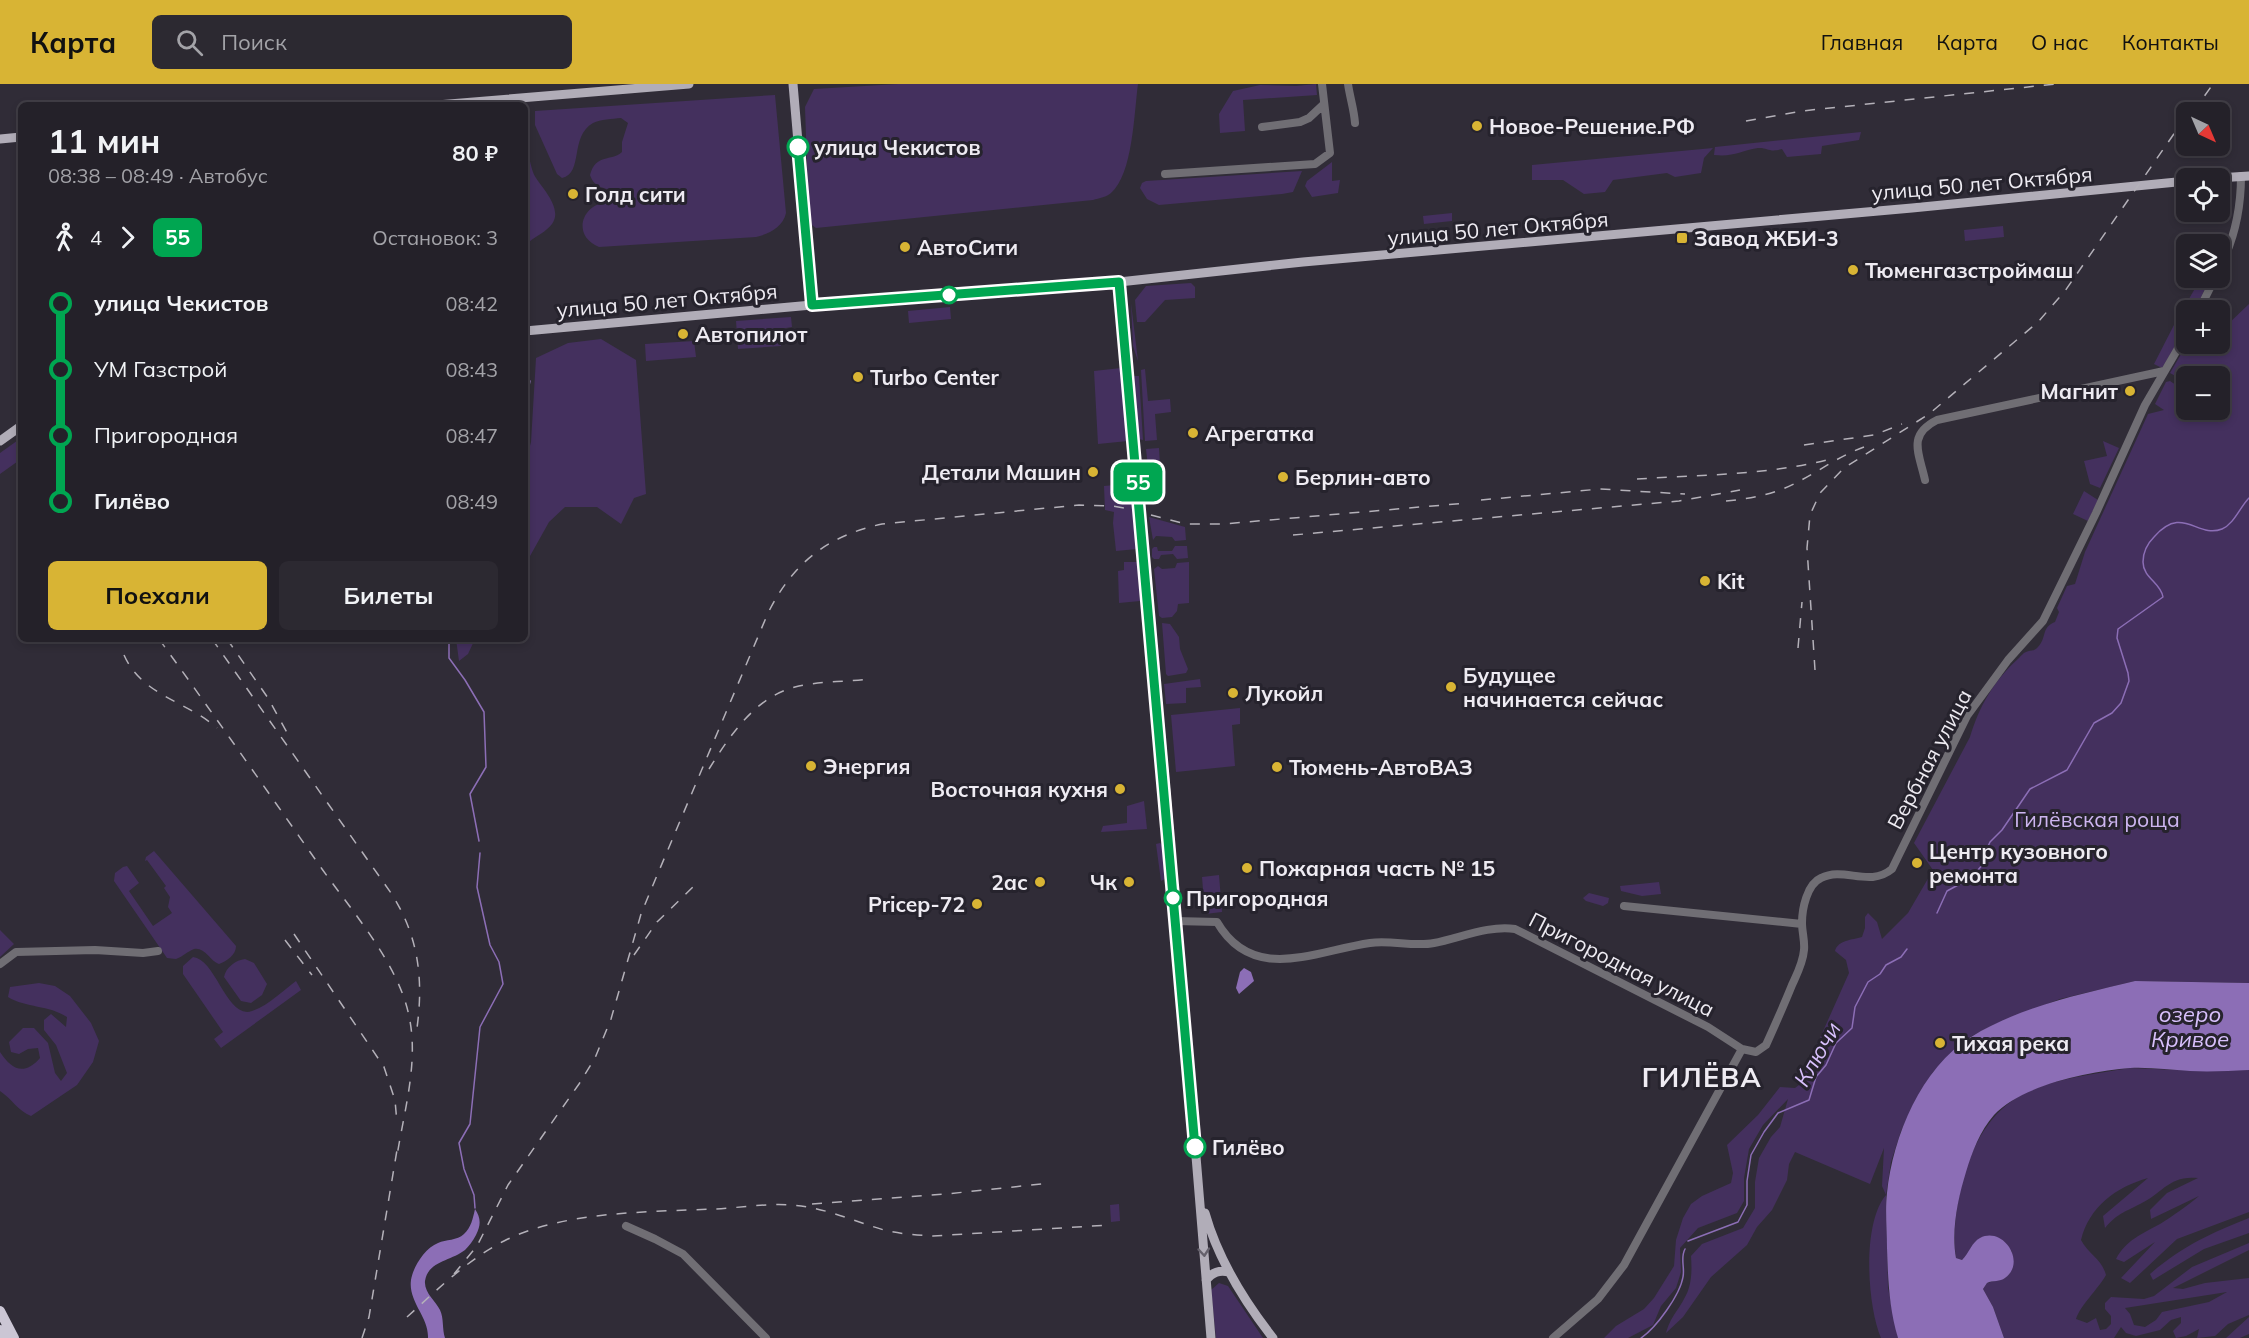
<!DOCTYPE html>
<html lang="ru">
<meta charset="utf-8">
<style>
:root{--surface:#242129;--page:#2c2931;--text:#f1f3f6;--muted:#a3a3a8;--line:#413e46;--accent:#d8b434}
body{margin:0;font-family:Mulish,sans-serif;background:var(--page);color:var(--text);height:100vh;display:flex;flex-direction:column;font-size:22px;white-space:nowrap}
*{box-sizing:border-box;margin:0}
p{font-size:20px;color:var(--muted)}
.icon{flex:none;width:33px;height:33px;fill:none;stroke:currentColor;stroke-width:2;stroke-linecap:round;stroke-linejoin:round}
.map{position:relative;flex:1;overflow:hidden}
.panel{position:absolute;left:18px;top:18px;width:510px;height:540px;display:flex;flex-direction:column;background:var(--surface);border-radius:9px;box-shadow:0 3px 9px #0003,0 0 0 2px var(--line)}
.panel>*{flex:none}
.badge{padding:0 12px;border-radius:9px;font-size:21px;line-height:39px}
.needle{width:39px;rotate:136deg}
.tools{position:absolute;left:2176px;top:18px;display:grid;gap:12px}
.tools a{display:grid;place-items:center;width:54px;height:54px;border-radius:9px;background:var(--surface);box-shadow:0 3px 9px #0003,0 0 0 2px var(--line);font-size:30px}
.map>.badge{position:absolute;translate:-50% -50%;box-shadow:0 0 0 3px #fff}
.legs{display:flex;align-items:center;gap:9px;height:66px;padding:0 30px;font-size:20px}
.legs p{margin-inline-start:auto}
.head{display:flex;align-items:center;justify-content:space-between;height:102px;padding:0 30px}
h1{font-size:33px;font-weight:700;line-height:45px}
.action{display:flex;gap:12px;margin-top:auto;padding:12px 30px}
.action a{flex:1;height:69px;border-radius:9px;background:var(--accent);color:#111;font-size:24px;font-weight:700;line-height:69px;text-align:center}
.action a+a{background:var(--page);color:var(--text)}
ul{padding:0 30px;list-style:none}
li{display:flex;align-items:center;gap:21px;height:66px;font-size:22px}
li i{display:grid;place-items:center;width:9px;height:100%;margin:0 8px;background:currentColor}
li i::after{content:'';width:15px;height:15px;margin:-8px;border:4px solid;border-radius:50%;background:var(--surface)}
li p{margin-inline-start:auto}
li:first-child i{background:linear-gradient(#0000 50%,currentColor 0)}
li:last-child i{background:linear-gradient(currentColor 50%,#0000 0)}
header{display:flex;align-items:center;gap:36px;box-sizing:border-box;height:84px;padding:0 30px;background:var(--accent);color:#111}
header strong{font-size:28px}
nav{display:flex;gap:33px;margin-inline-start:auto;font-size:21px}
.search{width:420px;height:54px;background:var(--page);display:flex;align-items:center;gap:15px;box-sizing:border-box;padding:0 21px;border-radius:9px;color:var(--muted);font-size:22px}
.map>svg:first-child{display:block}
.green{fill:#44305e;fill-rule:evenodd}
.water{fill:#8c6eb6}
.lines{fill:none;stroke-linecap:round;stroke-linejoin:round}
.stream{stroke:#8c6eb6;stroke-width:1.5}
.minor{stroke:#706e74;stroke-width:8}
.major{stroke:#b1adb8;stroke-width:9}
.highway{stroke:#cbc6d4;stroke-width:10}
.rail{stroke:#b4b1b9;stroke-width:1.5;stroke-dasharray:10 10;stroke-linecap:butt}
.oneway{stroke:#65616c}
.line-1-casing{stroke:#fff;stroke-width:14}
.line-1{stroke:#00a651;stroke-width:9}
.poi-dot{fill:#d8b434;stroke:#26232d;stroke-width:2}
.stop-1-dot{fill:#fff;stroke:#00a651;stroke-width:3}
.labels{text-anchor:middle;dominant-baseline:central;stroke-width:6;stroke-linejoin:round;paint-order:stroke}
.poi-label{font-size:21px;font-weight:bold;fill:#eeebf2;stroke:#26232d;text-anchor:start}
.stop-label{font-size:21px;font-weight:bold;fill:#eeebf2;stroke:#26232d;text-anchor:start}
.street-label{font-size:21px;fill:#eeebf2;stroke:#26232d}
.park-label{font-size:21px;fill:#cdb5f0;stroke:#26232d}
.water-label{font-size:22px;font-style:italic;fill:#d8c0fc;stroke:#26232d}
.district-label{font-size:27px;font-weight:bold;letter-spacing:1.5px;fill:#eeebf2;stroke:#26232d}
</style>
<header>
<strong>Карта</strong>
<div class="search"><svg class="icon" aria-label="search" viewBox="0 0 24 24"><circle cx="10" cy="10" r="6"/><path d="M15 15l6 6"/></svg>Поиск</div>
<nav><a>Главная</a><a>Карта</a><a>О нас</a><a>Контакты</a></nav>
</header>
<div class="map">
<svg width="2249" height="1254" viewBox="0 0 2249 1254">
<rect width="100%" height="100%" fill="#302c37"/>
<!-- green -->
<path class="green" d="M898 0H1138C1134 29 1133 90 1111 109 1107 113 1099 114 1093 116L816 144 809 139 805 23 814 5Z
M1316 0 1317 11 1243 16 1245 47 1220 49 1219 30 1233 7 1260 1 1296 2Z
M775 11 786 129C783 143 769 150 756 153L599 163C568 150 585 113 616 119L622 112 618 107C606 105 594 104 590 91 596 69 611 78 622 68V58L628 39 621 34C612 35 601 35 593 39 569 53 584 89 562 94L557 90 535 41V27Z
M1861 48 1859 56 1822 62 1821 70 1787 73 1782 65C1769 69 1767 63 1758 64 1739 67 1735 73 1714 71L1715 63Z
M1713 64 1704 74 1701 89 1675 93 1667 89 1613 96 1605 108 1584 110 1563 96H1532V81Z
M525 68C532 76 530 85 536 94 543 105 563 125 552 140 546 148 536 152 529 158L528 169 525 172Z
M1332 78V97L1340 96 1338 109 1312 113 1305 102 1307 97Z
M1302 87 1293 108 1282 110 1159 121 1147 115 1140 104 1142 99 1146 97Z
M1452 129V137L1424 140 1423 132Z
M2003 142 2004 153 1965 157 1964 146Z
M2201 194H2210L2195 226H2187V230L2182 227Z
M1191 199 1195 203V214L1165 216 1145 238H1137L1135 216 1146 202Z
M1131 219 1138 277 1133 262Z
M2249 220V899L2135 897 2060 915 1993 941 1970 953 1933 988 1916 1015 1901 1047 1891 1078 1886 1111 1888 1204 1898 1254H1881C1867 1221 1862 1139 1886 1111L1882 1102 1884 1064 1870 1100 1795 1068 1789 1080 1787 1096 1772 1126 1757 1143 1747 1161 1711 1193 1683 1233 1666 1249C1671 1232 1676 1230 1684 1215 1692 1202 1692 1187 1691 1172L1702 1160 1743 1144 1755 1124V1098L1759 1074 1771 1053 1780 1043 1788 1015 1763 1041 1749 1065 1744 1094V1117L1737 1129 1698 1144 1680 1164 1681 1188 1676 1204 1661 1222 1653 1241 1628 1254H1604L1616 1242 1644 1225 1654 1214 1674 1182 1676 1156 1683 1134 1691 1120 1702 1112 1731 1099 1733 1089 1727 1061 1758 1031 1780 1003 1795 1004 1799 1001 1849 889 1846 876 1835 867C1838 856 1852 856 1862 853L1865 844V833L1868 829 1877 838 1882 855 1908 829 1933 786 1914 759 1970 653C1979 623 1994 596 2019 574 2021 572 2023 569 2026 568 2030 566 2034 568 2038 563 2047 554 2041 543 2055 538L2059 528 2057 524 2067 502 2075 500 2085 468 2148 330 2164 326 2155 320 2166 298 2170 297 2179 303V294L2170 289 2187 260H2199L2198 262 2200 260H2220V239L2226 242ZM2187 292H2220V326H2187Z
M950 223 951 235 909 239 908 227Z
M791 233 792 243 780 245 781 262 738 265 736 237Z
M2175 239 2186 245 2162 284 2154 280Z
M601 255 636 276 646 410 634 414 621 440 597 423H565L549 438 525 481V381L531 358 536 274 568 259Z
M694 257 696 273 646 277 645 260Z
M1121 284 1128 357 1098 360 1094 287Z
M1145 285 1148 317 1170 315 1171 328 1155 330 1157 356 1145 357 1141 286Z
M1134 292H1139L1143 356 1139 355Z
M21 354V375L0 390V369Z
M2103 357 2119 364 2100 404 2090 400 2084 377 2107 372Z
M1159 364 1161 397 1158 400 1150 401 1146 365Z
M1126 400 1134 414 1137 465 1116 467 1113 439 1114 428 1105 426 1104 402Z
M2084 407 2098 416 2088 437 2073 430Z
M1149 433 1185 443 1186 456 1175 457 1172 453 1156 452 1153 456Z
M1175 462H1187L1188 474 1177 475 1173 470 1161 471 1159 475H1154L1152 473V465L1154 463H1157L1158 467H1172Z
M1124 478H1137L1140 517 1119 519 1118 487 1124 486Z
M1189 478V519L1178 520 1177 527 1172 533 1162 534 1159 532 1154 485 1158 482 1162 485 1175 484 1177 479Z
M1162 539 1170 540 1179 553 1180 565 1188 585 1186 589 1168 592 1166 590Z
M456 555H475L468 570 459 577Z
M1200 595 1201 603 1186 604V619L1166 620 1164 600Z
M1240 624V640L1232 641 1235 682 1176 688 1171 631Z
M1144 717 1147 745 1101 748 1103 742 1127 739V722Z
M1160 759 1163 762 1165 795 1161 797 1156 760Z
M154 767 236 862C236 871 227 877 219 880 210 877 205 863 194 865 188 867 182 873 176 875L167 874 114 797 115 789 123 783 127 782 139 799 129 807 153 842 172 829 168 823 170 813 164 804 166 802 147 776 145 777 146 773Z
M1219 791 1222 828 1205 830 1202 793Z
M1659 798 1661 810 1642 812 1621 807 1620 802Z
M1589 809 1609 814 1608 819 1603 822 1586 817 1583 814Z
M0 846 14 860 0 873Z
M193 873C216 875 227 936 252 927 266 923 284 906 296 897L301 906 221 964 214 955 223 948 183 890V882Z
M245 875 254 879 267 900 262 911 251 919 241 917 224 893C226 883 236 876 245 875Z
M39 899 55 902 70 912 91 939 99 957 93 978 77 1001 31 1032C18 1027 12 1015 0 1007V968C12 986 24 992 40 974L38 964 28 965 19 970 11 968 9 958 23 944H34L48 959 55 989 61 997 67 989 56 961 44 946V936L51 930 66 943 67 933C49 921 26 924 8 913L10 903Z
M2130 984 2202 987 2249 986V1128L2177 1155 2130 1199 2121 1194 2155 1158 2124 1178 2116 1175C2126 1156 2142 1150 2160 1140 2174 1131 2186 1123 2199 1112L2151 1135 2150 1126 2167 1109 2198 1094C2169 1091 2163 1109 2140 1120 2123 1129 2118 1129 2105 1144L2103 1132 2148 1094C2116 1103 2089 1123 2081 1156 2088 1170 2102 1175 2106 1191 2098 1205 2080 1222 2076 1235L2087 1239 2096 1234 2100 1246 2106 1245 2111 1240V1232L2105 1225V1219L2111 1213 2144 1215 2154 1212 2192 1183 2249 1159V1166L2173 1204 2183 1205 2205 1199 2249 1194V1231L2228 1240 2215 1252 2197 1254 2199 1245 2186 1252 2176 1254 2173 1247 2181 1239V1233L2171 1236 2160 1246 2136 1252 2126 1249 2121 1243 2114 1254H2004L1993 1223 1983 1205 1987 1199 2005 1194 2010 1189 2012 1168C2007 1160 2003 1156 1994 1154 1974 1149 1974 1164 1962 1176L1956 1174C1952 1148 1957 1117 1964 1092 1992 1000 2046 998 2130 984ZM2227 1208 2209 1218 2162 1228 2156 1236 2145 1243 2134 1241 2130 1230 2125 1224Z
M1119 1120 1120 1137 1111 1138 1110 1121Z
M2249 1134V1149L2204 1165 2153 1196 2150 1190C2181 1163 2211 1149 2249 1134Z
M1219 1199 1228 1202 1263 1254H1216L1211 1206Z
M2249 1233V1250L2240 1254H2226Z"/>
<!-- water -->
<path class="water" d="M1244 884 1251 888 1254 897 1239 910 1236 904 1240 888Z
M2135 897 2249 899V986C2229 987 2209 988 2190 987 2170 986 2150 983 2130 984 2090 987 2022 1001 1994 1031 1980 1047 1972 1068 1966 1088 1958 1114 1951 1146 1956 1174L1962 1176C1969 1169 1972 1158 1980 1154 2003 1142 2027 1178 2005 1194 2000 1198 1993 1196 1987 1199L1983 1205 1993 1223 2004 1254H1898C1889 1224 1888 1195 1887 1164 1887 1146 1885 1126 1887 1109 1893 1052 1921 984 1971 953 2019 923 2081 910 2135 897Z
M475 1125C481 1134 481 1141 476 1151 473 1157 469 1162 465 1166 451 1177 428 1177 425 1197 424 1209 436 1217 440 1226 444 1234 442 1245 445 1254H428C429 1233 408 1218 411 1196 413 1183 425 1164 438 1159 446 1155 457 1157 464 1150 471 1144 473 1134 475 1125Z"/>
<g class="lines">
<!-- stream -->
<path class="stream" d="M525 319 530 297
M525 333V363
M449 555V574L465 596 484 628 486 683 470 710 479 757
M1937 829 1947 807 1971 794 1984 779 1985 769 1990 758 2002 746 2030 705 2067 686 2094 639 2112 629 2121 619 2129 597 2128 589 2117 554 2118 545 2163 513C2161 499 2143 494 2143 478 2143 468 2147 460 2154 453 2183 420 2197 455 2222 445 2234 440 2240 423 2249 414
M475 1124 474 1111 464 1085 459 1059 470 1040 480 943 503 900 499 878 490 861 477 803 480 769
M1688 1157 1738 1138 1747 1121V1097L1751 1071 1764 1048 1778 1029 1809 1016 1816 993 1826 981 1836 959 1852 944 1855 923 1868 898 1880 890 1886 881 1901 873 1907 865
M1641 1254C1656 1244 1680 1211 1683 1193 1685 1183 1680 1174 1685 1165"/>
<!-- minor -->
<path class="minor" d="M1348 0C1350 14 1354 25 1355 39
M1262 43 1300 38 1309 34 1324 20
M1165 90 1315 80 1330 69 1322 0
M2220 183C2235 154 2241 125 2241 92
M2199 226 2215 194
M1925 396C1919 369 1907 351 1937 336L2164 287
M1624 822 1802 840
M1175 837 1217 838C1253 900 1315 867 1370 859 1391 856 1414 863 1434 859 1460 854 1489 841 1515 845L1708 943 1742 965 1756 968 1766 961C1775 941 1784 921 1792 901 1797 890 1803 879 1804 866 1805 857 1802 848 1802 839 1802 825 1807 800 1821 794 1844 782 1869 804 1892 785L1967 632 2008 576 2043 537 2096 429 2145 321 2187 249
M0 880 16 868 95 866 143 869 158 867
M626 1142 655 1155 683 1170 766 1254
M1553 1254 1598 1215 1624 1181 1742 965"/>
<!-- major -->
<path class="major" d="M793 0 812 221
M437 21 689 0
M0 55 21 53
M2218 94 2249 92
M1119 198 1166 709 1211 1254
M525 247 812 221 1119 198 1303 178 1912 124 2187 97
M0 357 21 342
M1205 1129C1218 1175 1244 1217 1273 1254
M1206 1196C1213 1188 1219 1186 1229 1188"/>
<!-- highway -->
<path class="highway" d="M0 1227 14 1254
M0 1246 4 1254"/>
<!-- rail -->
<path class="rail" d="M2193 28 2213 0
M1746 37 1802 27 2056 0
M1804 361 1874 351 1902 340
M1637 395C1699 391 1766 391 1827 376
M1481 416 1600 405 1685 410
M1726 417C1746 415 1766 412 1785 404 1813 392 1836 373 1864 363
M1151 431 1186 440H1223L1467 419
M1293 451 1679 417 1740 406
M159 555C214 631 268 708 322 785 352 827 399 881 409 932 419 978 404 1027 397 1072
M212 555 391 809C420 854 424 899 416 951
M227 555 268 614 291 656
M1798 564 1802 518
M124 571C142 612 187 617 217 644
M1815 586 1807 464 1810 431 1820 409 1844 384 1929 330 2038 238 2065 207 2187 31
M709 685C729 653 755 613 795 603 818 597 845 598 869 595
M294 850 384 983 395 1016 397 1039
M285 856 312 891
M634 871 657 838 695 801
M812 1120 946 1110 1051 1099
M454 1190 477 1162 508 1101 579 1000 595 974 611 935 641 830 653 801 768 529C793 479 827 452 882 440L1079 421 1113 422 1135 426
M407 1233C437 1206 467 1176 504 1157 563 1127 648 1128 714 1125 739 1124 766 1119 791 1121 824 1123 853 1137 884 1146 900 1150 917 1151 933 1152L1109 1141
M362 1254 369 1233 397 1066"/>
</g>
<!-- one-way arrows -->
<defs><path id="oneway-chevron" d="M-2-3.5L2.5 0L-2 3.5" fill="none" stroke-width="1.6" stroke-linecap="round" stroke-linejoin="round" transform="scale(1.5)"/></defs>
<use class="oneway" href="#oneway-chevron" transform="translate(1204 1168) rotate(85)"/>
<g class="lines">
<defs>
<path id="line-1" d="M798 63 812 221 1119 198 1195 1063"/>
</defs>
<!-- line-1 casing -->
<use href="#line-1" class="line-1-casing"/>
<!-- line-1 -->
<use href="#line-1" class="line-1"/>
</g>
<!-- markers -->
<g class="poi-dot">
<circle cx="1477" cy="42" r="6"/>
<circle cx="573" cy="110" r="6"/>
<rect x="1676" y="148" width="12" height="12" rx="3"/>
<circle cx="905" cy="163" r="6"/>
<circle cx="1853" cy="186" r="6"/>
<circle cx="683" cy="250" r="6"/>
<circle cx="858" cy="293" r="6"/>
<circle cx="2130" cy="307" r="6"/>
<circle cx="1193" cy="349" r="6"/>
<circle cx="1093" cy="388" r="6"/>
<circle cx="1283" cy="393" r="6"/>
<circle cx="1705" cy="497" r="6"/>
<circle cx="1451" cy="603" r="6"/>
<circle cx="1233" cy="609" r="6"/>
<circle cx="811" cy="682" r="6"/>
<circle cx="1277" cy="683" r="6"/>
<circle cx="1120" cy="705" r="6"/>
<circle cx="1917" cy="779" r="6"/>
<circle cx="1247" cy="784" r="6"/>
<circle cx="1040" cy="798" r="6"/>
<circle cx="1129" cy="798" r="6"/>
<circle cx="977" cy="820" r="6"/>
<circle cx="1940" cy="959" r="6"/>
</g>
<g class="stop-1-dot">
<circle cx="798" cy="63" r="10"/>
<circle cx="949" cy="211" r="8"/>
<circle cx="1173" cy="814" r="8"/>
<circle cx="1195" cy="1063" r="10"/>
</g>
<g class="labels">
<!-- poi labels -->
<g class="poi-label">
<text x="1489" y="42">Новое-Решение.РФ</text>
<text x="585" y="110">Голд сити</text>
<text x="1694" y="154">Завод ЖБИ-3</text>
<text x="917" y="163">АвтоСити</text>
<text x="1865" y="186">Тюменгазстроймаш</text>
<text x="695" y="250">Автопилот</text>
<text x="870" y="293">Turbo Center</text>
<text x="2118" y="307" text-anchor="end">Магнит</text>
<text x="1205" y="349">Агрегатка</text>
<text x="1081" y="388" text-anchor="end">Детали Машин</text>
<text x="1295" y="393">Берлин-авто</text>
<text x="1717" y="497">Kit</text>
<text x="1463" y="591">Будущее<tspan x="1463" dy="24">начинается сейчас</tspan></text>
<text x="1245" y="609">Лукойл</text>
<text x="823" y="682">Энергия</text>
<text x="1289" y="683">Тюмень-АвтоВАЗ</text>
<text x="1108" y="705" text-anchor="end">Восточная кухня</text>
<text x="1929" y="767">Центр кузовного<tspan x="1929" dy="24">ремонта</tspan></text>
<text x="1259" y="784">Пожарная часть № 15</text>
<text x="1028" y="798" text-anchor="end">2ас</text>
<text x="1117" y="798" text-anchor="end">Чк</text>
<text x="965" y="820" text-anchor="end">Pricep-72</text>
<text x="1952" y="959">Тихая река</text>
</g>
<!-- stop labels -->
<g class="stop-label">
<text x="814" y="63">улица Чекистов</text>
<text x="1186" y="814">Пригородная</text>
<text x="1212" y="1063">Гилёво</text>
</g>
<!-- street labels -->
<g class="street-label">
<text transform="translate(1982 99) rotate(-5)">улица 50 лет Октября</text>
<text transform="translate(1498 144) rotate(-5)">улица 50 лет Октября</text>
<text transform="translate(667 216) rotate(-5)">улица 50 лет Октября</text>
<text transform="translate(1929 675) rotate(-62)">Вербная улица</text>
<text transform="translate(1622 880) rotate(27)">Пригородная улица</text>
</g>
<!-- park labels -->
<g class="park-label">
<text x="2097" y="735">Гилёвская роща</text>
</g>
<!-- water labels -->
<g class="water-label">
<text x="2190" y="930">озеро<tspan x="2190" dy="25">Кривое</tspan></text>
<text transform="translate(1817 970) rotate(-60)">Ключи</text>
</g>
<!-- district labels -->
<g class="district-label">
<text x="1702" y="993">ГИЛЁВА</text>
</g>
</g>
</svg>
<div class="tools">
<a><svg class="needle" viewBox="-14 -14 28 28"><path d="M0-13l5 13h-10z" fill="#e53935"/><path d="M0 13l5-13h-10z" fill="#a3a3a8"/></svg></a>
<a><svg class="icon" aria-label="locate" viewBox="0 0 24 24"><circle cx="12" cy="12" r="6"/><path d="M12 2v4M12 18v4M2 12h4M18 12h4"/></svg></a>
<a><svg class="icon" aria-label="layers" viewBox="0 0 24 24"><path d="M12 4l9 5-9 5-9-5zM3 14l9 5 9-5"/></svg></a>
<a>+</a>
<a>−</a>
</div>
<b class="badge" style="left:1138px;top:398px;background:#00a651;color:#fff">55</b>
<section class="panel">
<div class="head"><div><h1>11 мин</h1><p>08:38 – 08:49 · Автобус</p></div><b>80 ₽</b></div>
<div class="legs"><svg class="icon" aria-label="walk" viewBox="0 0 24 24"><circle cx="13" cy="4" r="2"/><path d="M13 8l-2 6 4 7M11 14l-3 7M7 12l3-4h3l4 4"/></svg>4<svg class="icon" aria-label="forward" viewBox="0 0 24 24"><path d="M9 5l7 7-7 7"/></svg><b class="badge" style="background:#00a651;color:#fff">55</b><p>Остановок: 3</p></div>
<ul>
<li><i style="color:#00a651"></i><b>улица Чекистов</b><p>08:42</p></li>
<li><i style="color:#00a651"></i><span>УМ Газстрой</span><p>08:43</p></li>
<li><i style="color:#00a651"></i><span>Пригородная</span><p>08:47</p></li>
<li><i style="color:#00a651"></i><b>Гилёво</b><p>08:49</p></li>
</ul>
<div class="action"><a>Поехали</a><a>Билеты</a></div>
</section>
</div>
